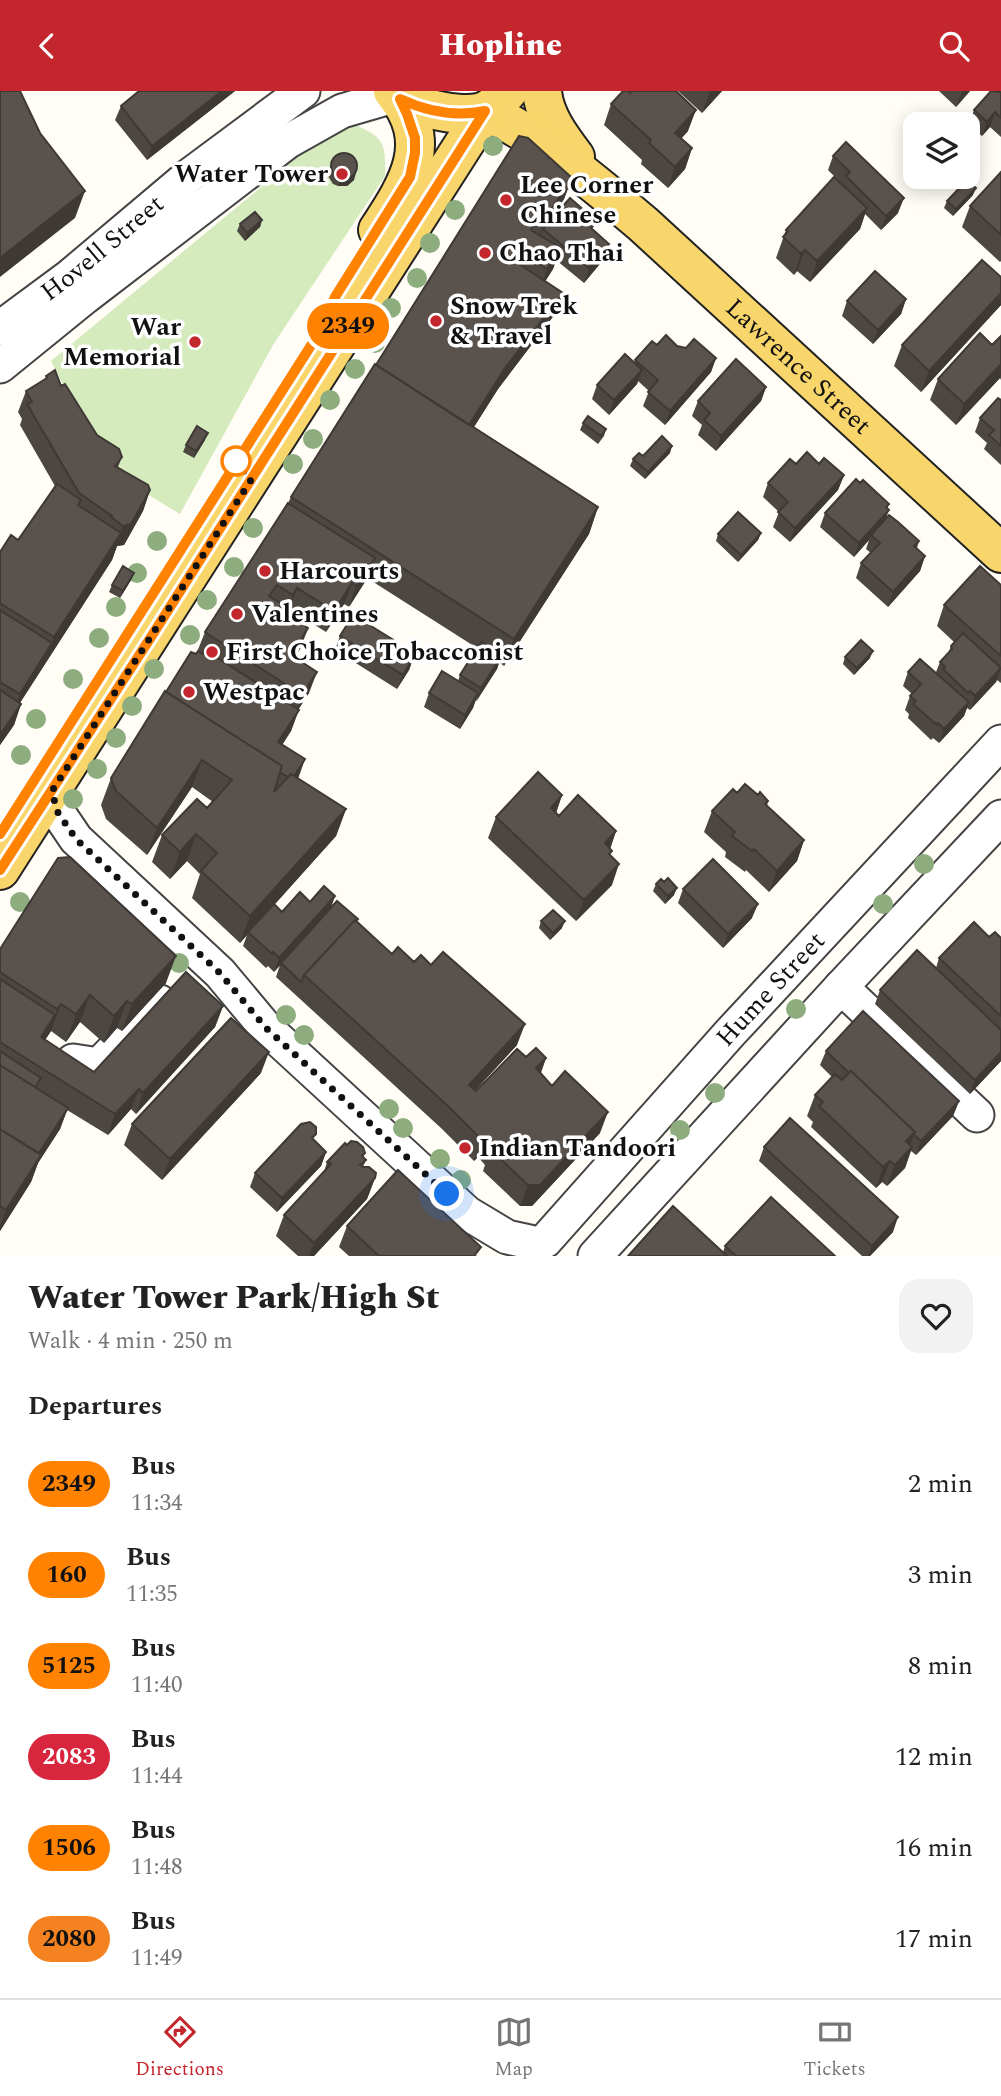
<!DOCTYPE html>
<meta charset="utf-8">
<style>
:root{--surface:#fff;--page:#f2f2f2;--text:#222;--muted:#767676;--line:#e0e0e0;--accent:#c4262e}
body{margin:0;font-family:Spectral,serif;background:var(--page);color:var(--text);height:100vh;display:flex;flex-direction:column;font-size:26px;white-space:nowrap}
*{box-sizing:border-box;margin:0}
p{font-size:23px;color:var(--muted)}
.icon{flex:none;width:38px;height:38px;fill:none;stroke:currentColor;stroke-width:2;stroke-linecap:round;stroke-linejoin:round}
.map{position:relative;height:1165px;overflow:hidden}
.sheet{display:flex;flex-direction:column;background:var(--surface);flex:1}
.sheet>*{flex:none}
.badge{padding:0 14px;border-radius:23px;font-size:24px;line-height:46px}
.controls{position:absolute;left:903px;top:21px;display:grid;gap:14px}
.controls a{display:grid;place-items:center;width:77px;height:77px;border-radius:14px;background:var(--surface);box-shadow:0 4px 18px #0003;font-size:35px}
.you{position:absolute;width:35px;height:35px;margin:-18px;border:5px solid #fff;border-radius:50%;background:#1a73e8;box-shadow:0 0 0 10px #1a73e833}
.map>.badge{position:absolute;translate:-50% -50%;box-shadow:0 0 0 4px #fff}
h2{padding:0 28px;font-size:26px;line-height:63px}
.round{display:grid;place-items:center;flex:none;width:74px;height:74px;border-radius:21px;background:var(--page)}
.headline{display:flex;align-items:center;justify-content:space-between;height:119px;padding:0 28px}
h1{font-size:33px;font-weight:800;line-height:52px}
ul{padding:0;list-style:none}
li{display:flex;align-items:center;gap:21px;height:91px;padding:0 28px}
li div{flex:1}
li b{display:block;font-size:26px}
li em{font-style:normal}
li .badge{min-width:77px;font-weight:700;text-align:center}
header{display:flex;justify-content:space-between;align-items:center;height:91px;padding:0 28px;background:var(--accent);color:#fff;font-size:32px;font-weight:800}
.menu{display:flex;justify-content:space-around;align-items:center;height:98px;border-top:2px solid var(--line);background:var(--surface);font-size:19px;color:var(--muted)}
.menu a{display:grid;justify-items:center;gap:4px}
.menu .current{color:var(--accent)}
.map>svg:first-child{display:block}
.park{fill:#d5ebbd}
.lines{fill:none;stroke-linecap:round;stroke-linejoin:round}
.minor-casing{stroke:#444;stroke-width:37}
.major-casing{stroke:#222;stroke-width:42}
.minor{stroke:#fff;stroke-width:33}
.major{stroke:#f9d66b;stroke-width:38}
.tree{fill:#8dad7f}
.wall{fill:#4d4742}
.shaded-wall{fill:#3f3936}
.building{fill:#5a524d;stroke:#3f3936;stroke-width:2}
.line-casing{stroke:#fff;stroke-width:16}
.line{stroke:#ff8200;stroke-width:10}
.walk{stroke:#111;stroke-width:7;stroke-dasharray:0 12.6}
.poi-dot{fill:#c4262e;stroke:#fff;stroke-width:2.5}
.stop-dot{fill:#fff;stroke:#ff8200;stroke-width:3.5}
.labels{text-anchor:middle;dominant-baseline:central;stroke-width:7;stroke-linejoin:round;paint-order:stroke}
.poi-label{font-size:26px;font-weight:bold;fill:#111;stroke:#fff;text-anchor:start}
.street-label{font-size:26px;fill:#111;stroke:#fff}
</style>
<header><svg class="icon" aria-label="back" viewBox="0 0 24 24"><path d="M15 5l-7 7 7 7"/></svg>Hopline<svg class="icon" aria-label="search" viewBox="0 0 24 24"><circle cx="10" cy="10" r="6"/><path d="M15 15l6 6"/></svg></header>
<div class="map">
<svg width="1001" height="1165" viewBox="0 0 1001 1165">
<rect width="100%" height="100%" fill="#fffdf5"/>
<!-- park -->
<path class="park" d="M355 34C385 46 386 54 385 85L273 254 180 423 107 379 51 270 319 48Z"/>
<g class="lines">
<defs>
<g id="minor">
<path id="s1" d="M0 237 69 186 190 84 303 0"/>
<path d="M0 275 85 206 287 51 342 20 397 4"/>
<path d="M52 700 57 720 76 748 220 882 266 937 467 1122 507 1146 530 1151"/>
<path d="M841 896 977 1024"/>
<path d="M73 970 99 974 160 911"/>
<path id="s2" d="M545 1150 730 942 1001 651"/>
<path d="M595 1165 841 896 1001 726"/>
</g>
<g id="major">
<path d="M542 0C544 25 560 46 575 66"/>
<path d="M399 8C418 16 468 30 487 19 495 15 502 6 508 0"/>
<path id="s3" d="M487 20C545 50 593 91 643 133L1001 462"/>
<path d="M378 139C408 93 436 51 393 0"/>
<path d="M0 779 485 20"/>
</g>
</defs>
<!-- minor casing -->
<use href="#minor" class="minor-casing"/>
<!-- major casing -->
<use href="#major" class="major-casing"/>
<!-- minor -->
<use href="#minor" class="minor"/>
<!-- major -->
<use href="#major" class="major"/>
</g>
<!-- trees -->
<g class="tree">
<circle cx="493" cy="55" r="10"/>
<circle cx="455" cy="119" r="10"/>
<circle cx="430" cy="152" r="10"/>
<circle cx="417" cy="187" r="10"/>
<circle cx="391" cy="217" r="10"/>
<circle cx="375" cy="252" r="10"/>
<circle cx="355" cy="278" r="10"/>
<circle cx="330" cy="309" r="10"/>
<circle cx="313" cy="348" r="10"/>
<circle cx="293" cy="373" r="10"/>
<circle cx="253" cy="437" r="10"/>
<circle cx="157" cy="450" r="10"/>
<circle cx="234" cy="476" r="10"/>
<circle cx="137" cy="482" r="10"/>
<circle cx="207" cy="509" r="10"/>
<circle cx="116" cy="516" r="10"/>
<circle cx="190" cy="544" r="10"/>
<circle cx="99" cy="547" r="10"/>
<circle cx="154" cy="578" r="10"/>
<circle cx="73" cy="588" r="10"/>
<circle cx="132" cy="615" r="10"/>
<circle cx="36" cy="628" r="10"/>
<circle cx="116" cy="647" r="10"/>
<circle cx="21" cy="664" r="10"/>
<circle cx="97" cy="678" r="10"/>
<circle cx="73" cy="708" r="10"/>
<circle cx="924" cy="773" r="10"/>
<circle cx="20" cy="811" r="10"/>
<circle cx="883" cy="813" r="10"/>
<circle cx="179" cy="872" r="10"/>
<circle cx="796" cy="918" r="10"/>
<circle cx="286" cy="924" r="10"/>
<circle cx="304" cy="944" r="10"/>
<circle cx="715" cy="1002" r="10"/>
<circle cx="389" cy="1018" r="10"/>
<circle cx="403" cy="1037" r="10"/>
<circle cx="680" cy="1039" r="10"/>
<circle cx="440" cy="1068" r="10"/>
<circle cx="461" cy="1089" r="10"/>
</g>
<!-- wall -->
<path class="wall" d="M235 0 147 69 115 29 121 15Z
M623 0H676L688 40 681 48 692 57 685 78 668 97 641 73 642 69 604 34 611 13Z
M678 0H722L702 22Z
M939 0H970L956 16Z
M1001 1V46L990 36 982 45 977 41 975 46 970 31 974 19Z
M833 65 898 122 881 139 865 123 860 138 810 191 797 180 794 184 776 167 786 139 843 94 828 79Z
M333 66 354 89 347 95H338L333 93 328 85Z
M1001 81V170L1000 171 962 136 970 115Z
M572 87 564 108 550 130 586 121 583 127 593 135 592 138 604 168 584 192 556 169 553 178 545 190 563 202 555 223 498 298 474 336 598 416 589 443 504 575 499 571 497 578 475 611 473 617 460 638 424 616 429 602 458 590 460 584 477 557 367 487 349 516 344 513 326 541 289 518 286 523 308 537 300 558 295 567 309 602 298 619 291 640 282 653 305 668 298 688 346 718 336 745 274 814 282 821 310 811 331 817 357 830 392 863 414 871 517 954 475 999 476 1000 526 966 546 967 541 982 552 995 600 1042 532 1115H520L483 1080 485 1074 478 1066 474 1070 441 1037 276 886 280 874 274 881 268 875 266 877 243 855 247 844 240 852 192 807 200 783 187 770 170 788 152 771 162 744 207 717 213 711 192 696 147 764 106 728 101 714 111 687 166 601 197 561 205 541 288 412 291 406 376 274Z
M973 104 953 125 944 117 947 110Z
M262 129 260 136 245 150 237 140 240 133Z
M1001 202V214L921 301 894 275 902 254Z
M906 208 901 223 873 253 842 225 847 210Z
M1001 245V289L1000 287 956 334 930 309 938 288 992 254Z
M657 254 677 255 716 267 711 281 665 334 643 315 649 300 638 290 637 293 609 324 592 308 597 294 634 272 635 269Z
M46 285 61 295 97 344 122 366 118 376 150 399 143 420 124 454 117 455 112 469 20 612 21 613 14 634 0 654V461L18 449 55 395 20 334 22 328 18 321 26 300 45 289Z
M766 296 761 310 716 360 698 344 702 334 692 325 698 310Z
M1001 309V374L984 358 987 352 975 341 980 327Z
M583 332 606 338 604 345 598 353 580 339Z
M205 349 194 367 183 361 186 354Z
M670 362 645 388 630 375 633 368 643 365Z
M796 373H819L844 384 838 399 790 451 773 436 779 421 763 406 768 392Z
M860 392 887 418 886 428 919 450 917 457 925 465 920 480 888 516 856 487 861 472 871 462 866 458 869 449 854 466 820 436 825 422Z
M761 442 758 449 738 471 716 450 718 443Z
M134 482 131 489 120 507 109 501 112 494Z
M1001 494V592L997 589 996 591 970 619 967 617 964 625 939 652 933 647 931 649 908 627 909 623 905 619 910 605 912 603 903 595 908 581H936L940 571 948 563 951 555 954 551 937 535 944 514Z
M340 545 396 554 414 565 409 579 397 598 335 559Z
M845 566 870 567 854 584 843 573Z
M737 702 758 704 768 710 767 715 804 749 797 770 769 801 746 779 745 781 725 766 726 761 704 741 712 720Z
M562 704 556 722 559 725 616 740 610 758 612 794 576 830 488 747 496 726Z
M664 791 674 804 665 813 653 800 656 793Z
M683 798 752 827 723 857 678 812Z
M541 830 562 837 550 849 539 837Z
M989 846 1001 847V970L970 1003 875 913 880 899 936 877 939 867Z
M0 858 166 892 122 940 117 937 104 952 80 931 66 951 51 940 45 949 94 981 223 915 215 936 136 1023 131 1018 108 1044 67 1019 60 1038 38 1072 31 1091 0 1140Z
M826 960 959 1010 953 1025 916 1064 911 1060 905 1077 887 1095 882 1091 876 1097 811 1036 813 1031 807 1025 815 1004 832 986 820 974Z
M261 982 162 1089 124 1054 132 1033Z
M313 1049 326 1061 321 1075 277 1121 250 1096 255 1082Z
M347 1054 365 1062 363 1066 366 1069 363 1076 375 1087 367 1108 314 1165H298L276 1145 284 1124 324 1081 327 1071Z
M764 1056 893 1141 870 1165H862L759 1070Z
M347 1135 478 1165H349L339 1156Z
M725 1155 835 1165H628L723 1161Z"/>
<!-- shaded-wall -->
<path class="shaded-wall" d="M222 0H235L147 69 152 55Z
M710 0H722L702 22 710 1Z
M962 0H970L956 16Z
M696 19 688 40 667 63 675 42Z
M995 21 990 36 982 45 987 31Z
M978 39 975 46 968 54V50Z
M692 57 685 78 668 97 675 76Z
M356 82 354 89 347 95H338L340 88Z
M572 87 564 108 544 139 543 138 538 147 546 126Z
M976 97 973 104 953 125 956 118Z
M85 100 75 127 0 186V167Z
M904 107 898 122 881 139 886 125Z
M867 117 860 138 810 191 817 170Z
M262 129 260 136 245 150 247 142Z
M609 153 604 168 584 192 589 177Z
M561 157 553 178 540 199 547 178Z
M805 159 797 180 794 184 801 163Z
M563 202 555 223 498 298 458 361 465 340 505 277Z
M1001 202V214L921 301 929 280Z
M906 208 901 223 873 253 878 239Z
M716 267 711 281 665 334 670 320Z
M1001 273V284L1000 287 956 334 964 313Z
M642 279 637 293 609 324 614 309Z
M766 296 761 310 716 360 721 345Z
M208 342 205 349 194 367 196 360Z
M672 355 670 362 645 388 648 381Z
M844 384 838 399 790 451 795 437Z
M150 399 143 420 124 454 117 455 112 469 12 624 20 603 52 552 54 546 119 446 123 435Z
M889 413 885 423 889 419 884 433 871 444 869 449 854 466 859 452Z
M598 416 589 443 504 575 514 548Z
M761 442 758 449 738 471 741 464Z
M925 465 920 480 888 516 893 501Z
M375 467 367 488 349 516 356 495Z
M134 482 131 489 120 507 123 500Z
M352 492 344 513 326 541 334 520Z
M297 497 289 518 285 525 293 504Z
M308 537 300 558 283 585 291 564Z
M873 560 870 567 854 584 857 577Z
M502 564 497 578 476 611 481 597Z
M414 565 409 579 397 598 403 584Z
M1001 577 996 591 970 619 975 605Z
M317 581 309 602 294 625 302 604Z
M478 602 473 617 460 638 465 624Z
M969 611 964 625 939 652 944 638Z
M21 613 14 634 0 654V644Z
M299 619 291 640 271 672 278 651Z
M305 668 297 689H292Z
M202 669 192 696 147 764 157 737Z
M562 704 555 725 551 717Z
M346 718 336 745 249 842 248 841 247 844 240 852 250 825Z
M616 740 609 761 605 752Z
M196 743 187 770 170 788 180 761Z
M804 749 797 770 769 801 777 780Z
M619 773 612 794 576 830 584 809Z
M677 797 674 804 665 813 668 805Z
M335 805 330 820 274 881 279 867Z
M758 813 752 827 723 857 728 843Z
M565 830 562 837 550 849 553 842Z
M176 865 166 892 122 940 132 913Z
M90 904 80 931 66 951 76 923Z
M127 910 117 937 104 952 114 925Z
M61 913 51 940 33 967 41 946 55 924Z
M223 915 215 936 136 1023 143 1002Z
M525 933 517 954 461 1015 469 994Z
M269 961 261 982 162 1089 170 1068Z
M1001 961V970L970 1003 975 989Z
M546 967 538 988 536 977Z
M139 998 131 1018 108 1044 115 1023Z
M959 1010 953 1025 916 1064 921 1050Z
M68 1017 60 1038 38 1072 31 1091 0 1140V1135L6 1119 37 1064Z
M608 1021 600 1042 532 1115H520L528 1094Z
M915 1041 908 1060 912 1056 905 1077 887 1095 895 1074 906 1050Z
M486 1045 478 1066 474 1070 482 1049Z
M326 1061 321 1075 277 1121 282 1107Z
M890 1070 882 1091 876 1097 883 1076Z
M375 1087 367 1108 314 1165H309L314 1152Z
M898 1126 893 1141 870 1165H868L872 1155Z"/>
<!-- building -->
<path class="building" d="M0 0H20L40 42 85 100 0 167Z
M139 0H222L152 55 121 15Z
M623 0H628L630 2 631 0H676L696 19 675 42 692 57 675 76 649 52 651 49 611 13Z
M991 0 1001 1V27L995 21 987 31 974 19Z
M960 23 978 39 968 50V33H951Z
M519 45 528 47 572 87 546 126 539 122 531 139 561 157 547 178 518 161 513 169 563 202 505 277 469 334 376 274Z
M846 51 904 107 886 125 846 85 850 81 833 65Z
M331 75a13 13 0 1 1 26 0a13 13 0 1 1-26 0Z
M1001 81V144L970 115Z
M834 86 867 117 817 170 805 159 801 163 783 146 788 140 786 139Z
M967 89 976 97 956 118 947 110Z
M570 107 586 121 582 125 593 135 591 137 609 153 589 177 543 138Z
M255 121 262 129 247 142 240 133Z
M982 169 1001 186V202L929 280 902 254Z
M875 180 906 208 878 239 847 210Z
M980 242 992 254 1001 245V273L964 313 938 288Z
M666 244 677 255 686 257 694 248 716 267 670 320 648 301 658 289 635 269 652 250 657 254Z
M625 263 642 279 614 309 597 294Z
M736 268 766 296 721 345 704 329 710 322 698 310Z
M375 273 598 416 514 548 291 406Z
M55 279 61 295 65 293 97 344 119 358 122 366 115 375 148 394 150 399 131 433 123 435 111 426 112 425 79 402 27 313 32 311 26 300 47 287 46 285Z
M998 307 1001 309V355L989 344 994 339 980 327Z
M588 325 606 338 601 345 583 332Z
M197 335 208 342 196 360 186 354Z
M662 345 672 355 648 381 633 368 639 362 643 365Z
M807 361 819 373 824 367 844 384 795 437 778 421 788 411 768 392 790 368 796 373Z
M856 388 860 392 863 389 889 413 886 416 889 419 859 452 825 422Z
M57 393 81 409 78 414 121 442 54 546 0 512V461L11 444 18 449Z
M288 412 375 467 356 495 352 492 334 520 297 497 293 504 277 494 269 505 282 513 278 518 308 537 291 564 317 581 302 604 205 541Z
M738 421 761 442 741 464 718 443Z
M889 424 898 431 919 450 914 455 925 465 893 501 861 472 880 452 871 444Z
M123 475 134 482 123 500 112 494Z
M980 475 1001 494V565L944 514Z
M0 519 52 552 20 603 0 591Z
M353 524 397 551 396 553 414 565 403 584 340 545Z
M963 542 1001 577 975 605 970 600 968 602 943 578 945 576 940 571 952 558 951 555Z
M861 549 873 560 857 577 845 566Z
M481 551 502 564 481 597 460 584Z
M205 559 299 619 278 651 305 668 294 685 291 683 288 686 280 681 282 675 166 601 191 561 196 563 198 560 203 563Z
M920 568 969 611 944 638 938 632 937 634 913 613 916 610 910 605 921 593 908 581Z
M442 580 478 602 465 624 429 602Z
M0 599 21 613 0 644Z
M165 600 282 675 274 701 291 683 346 718 250 825 201 780 217 762 196 743 180 761 162 744 197 708 207 717 232 689 202 669 157 737 116 700 111 687Z
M538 681 562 704 551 717 559 725 578 704 616 740 605 752 612 760 609 763 619 773 584 809 496 726Z
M745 693 758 704 760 701 768 710 765 713 804 749 777 780 754 758 752 760 732 745 735 741 712 720 733 698 737 702Z
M70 766 176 865 132 913 127 910 114 925 90 904 76 923 61 913 57 918 0 881V858L58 767Z
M713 768 758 813 728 843 683 798Z
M668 787 677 797 668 805 656 793 661 788 664 791Z
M324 795 335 805 279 867 273 861 272 863 248 841 274 813 282 821 300 801 310 811Z
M337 810 358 828 356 830 355 829 304 884 301 891 281 872Z
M553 819 565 830 553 842 541 830Z
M355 829 392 863 398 856 414 871 421 864 431 874 443 861 525 933 469 994 476 1000 517 958 526 966 536 957 546 967 536 977 552 995 565 980 608 1021 540 1094H528L491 1059 494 1054 486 1045 482 1049 449 1016 304 884Z
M974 831 989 846 995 841 1001 847V925L939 867Z
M917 859 1001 939V961L975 989 880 899Z
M186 881 223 915 143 1002 139 998 115 1023 0 951V888L55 924 41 946 94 981Z
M863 920 959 1010 921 1050 914 1044 915 1041 851 980 849 982 826 960Z
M231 927 269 961 170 1068 132 1033Z
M0 960 41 987 35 996 0 974Z
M0 974 68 1017 39 1062 0 1038Z
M851 980 915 1041 906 1050 912 1056 895 1074 890 1070 883 1076 819 1015 823 1011 815 1004 835 983 842 989Z
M790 1027 898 1126 872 1155 764 1056Z
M310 1031 316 1036V1043L312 1047 326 1061 282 1107 255 1082 301 1033Z
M0 1038 41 1064 6 1119 0 1115Z
M351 1050 357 1051 363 1056 365 1062 362 1065 366 1069 360 1074 363 1076H369L376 1082 375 1087 314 1152 284 1124 331 1073 327 1071 345 1052 347 1054Z
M398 1079 481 1156 474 1165H379L347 1135Z
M771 1106 835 1165H736L725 1155Z
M673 1115 727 1165H628Z"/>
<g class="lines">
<defs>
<path id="line" d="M0 743 317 245 335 206 410 86 415 62V47L407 23 400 8C426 20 456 26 485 20L151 546 0 779"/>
</defs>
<!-- line casing -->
<use href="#line" class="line-casing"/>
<!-- line -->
<use href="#line" class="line"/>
<!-- walk -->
<path class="walk" d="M236 370 251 389 52 700 57 720 76 748 220 882 266 937 447 1103"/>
</g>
<!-- markers -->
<g class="poi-dot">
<circle cx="342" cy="83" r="7"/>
<circle cx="506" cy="109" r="7"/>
<circle cx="485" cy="162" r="7"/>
<circle cx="436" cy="230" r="7"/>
<circle cx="195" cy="251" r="7"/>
<circle cx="265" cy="480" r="7"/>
<circle cx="237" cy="523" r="7"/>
<circle cx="212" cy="561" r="7"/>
<circle cx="189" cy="601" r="7"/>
<circle cx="465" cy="1057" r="7"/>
</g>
<circle class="stop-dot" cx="236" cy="370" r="14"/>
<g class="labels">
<!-- poi labels -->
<g class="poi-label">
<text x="328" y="83" text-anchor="end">Water Tower</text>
<text x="520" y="94">Lee Corner<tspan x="520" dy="30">Chinese</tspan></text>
<text x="499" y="162">Chao Thai</text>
<text x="450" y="215">Snow Trek<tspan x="450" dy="30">&amp; Travel</tspan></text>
<text x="181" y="236" text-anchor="end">War<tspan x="181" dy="30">Memorial</tspan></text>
<text x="279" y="480">Harcourts</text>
<text x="251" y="523">Valentines</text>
<text x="226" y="561">First Choice Tobacconist</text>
<text x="203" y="601">Westpac</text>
<text x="479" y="1057">Indian Tandoori</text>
</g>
<!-- street labels -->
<g class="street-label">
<text stroke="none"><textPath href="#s1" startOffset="130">Hovell Street</textPath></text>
<text stroke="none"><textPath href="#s3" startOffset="404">Lawrence Street</textPath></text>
<text stroke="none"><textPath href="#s2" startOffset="338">Hume Street</textPath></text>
</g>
</g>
</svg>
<div class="controls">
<a><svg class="icon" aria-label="layers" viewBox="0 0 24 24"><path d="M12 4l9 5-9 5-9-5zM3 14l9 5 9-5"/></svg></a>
</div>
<div class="you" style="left:447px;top:1103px"></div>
<b class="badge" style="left:348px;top:235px;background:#ff8200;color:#111">2349</b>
</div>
<section class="sheet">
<div class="headline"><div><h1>Water Tower Park/High St</h1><p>Walk · 4 min · 250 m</p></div><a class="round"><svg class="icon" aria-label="heart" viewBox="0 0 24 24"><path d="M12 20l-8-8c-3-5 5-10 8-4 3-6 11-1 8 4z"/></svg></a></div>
<h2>Departures</h2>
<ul>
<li><span class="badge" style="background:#ff8200;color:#111">2349</span><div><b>Bus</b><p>11:34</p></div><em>2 min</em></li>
<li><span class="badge" style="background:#ff8200;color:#111">160</span><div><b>Bus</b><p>11:35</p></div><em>3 min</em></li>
<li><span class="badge" style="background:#ff8200;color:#111">5125</span><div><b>Bus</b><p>11:40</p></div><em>8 min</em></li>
<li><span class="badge" style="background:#d7263d;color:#fff">2083</span><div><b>Bus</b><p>11:44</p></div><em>12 min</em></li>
<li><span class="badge" style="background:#ff8200;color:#111">1506</span><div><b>Bus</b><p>11:48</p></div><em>16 min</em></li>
<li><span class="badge" style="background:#f58220;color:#111">2080</span><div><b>Bus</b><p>11:49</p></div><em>17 min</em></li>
</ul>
</section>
<nav class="menu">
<a class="current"><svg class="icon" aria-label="directions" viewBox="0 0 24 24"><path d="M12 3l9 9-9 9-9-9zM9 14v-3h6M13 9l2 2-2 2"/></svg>Directions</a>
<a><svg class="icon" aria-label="map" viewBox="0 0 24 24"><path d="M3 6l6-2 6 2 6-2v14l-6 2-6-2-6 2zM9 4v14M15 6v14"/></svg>Map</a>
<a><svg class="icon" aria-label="tickets" viewBox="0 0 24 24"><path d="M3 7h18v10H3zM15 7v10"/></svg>Tickets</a>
</nav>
